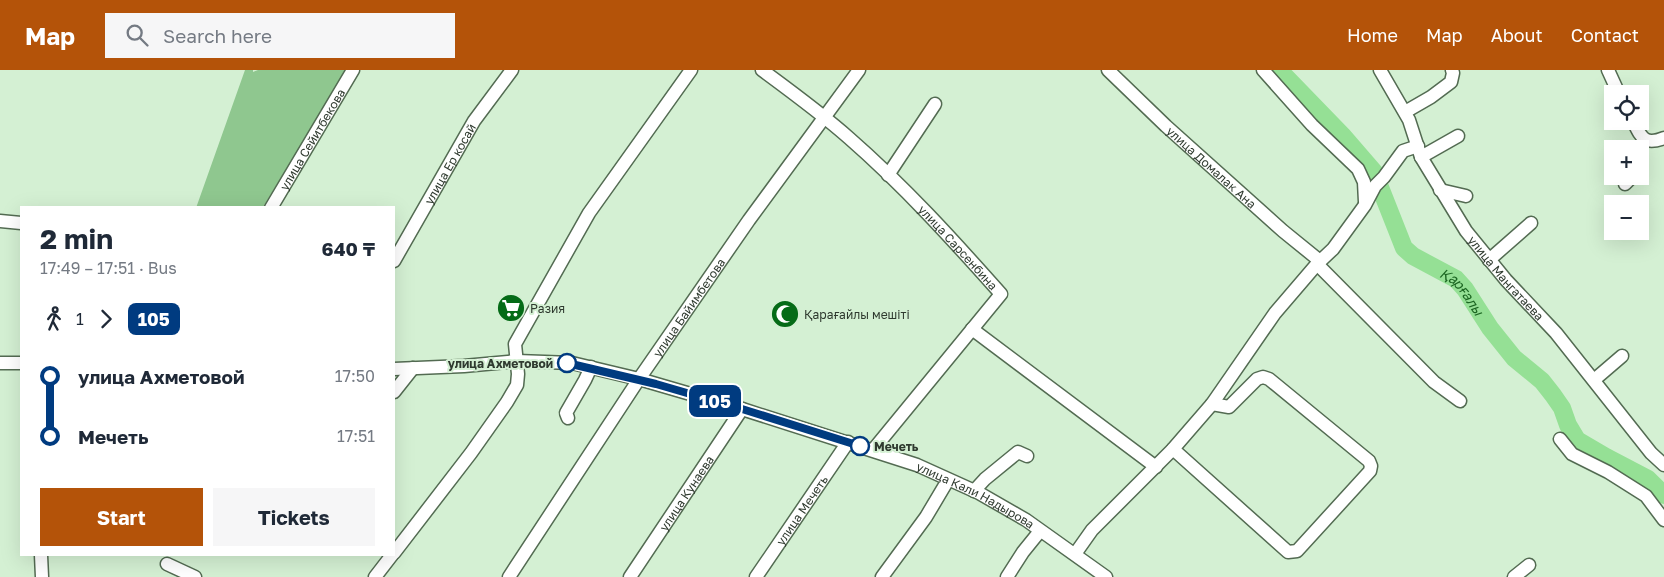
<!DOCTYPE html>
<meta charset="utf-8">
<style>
:root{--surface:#fff;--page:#f6f6f7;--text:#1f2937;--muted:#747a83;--accent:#b45309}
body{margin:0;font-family:"Golos Text",sans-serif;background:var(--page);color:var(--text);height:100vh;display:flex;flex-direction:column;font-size:19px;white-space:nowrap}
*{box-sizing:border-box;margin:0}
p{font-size:16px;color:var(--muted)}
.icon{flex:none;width:28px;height:28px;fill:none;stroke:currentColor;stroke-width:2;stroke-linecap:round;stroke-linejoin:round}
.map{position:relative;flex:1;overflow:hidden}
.panel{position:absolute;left:20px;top:136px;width:375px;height:350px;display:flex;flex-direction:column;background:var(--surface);border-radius:0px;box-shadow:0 5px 20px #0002}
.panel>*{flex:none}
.badge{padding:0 10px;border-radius:8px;font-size:18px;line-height:32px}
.fabs{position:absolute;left:1604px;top:15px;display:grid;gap:10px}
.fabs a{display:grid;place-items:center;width:45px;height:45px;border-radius:0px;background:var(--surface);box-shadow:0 5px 20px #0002;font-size:25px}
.map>.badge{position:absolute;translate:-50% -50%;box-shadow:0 0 0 2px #fff}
.legs{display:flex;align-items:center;gap:8px;height:55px;padding:0 20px;font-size:16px}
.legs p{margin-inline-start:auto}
.head{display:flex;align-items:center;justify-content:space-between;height:85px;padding:0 20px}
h1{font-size:28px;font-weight:700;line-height:38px}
.button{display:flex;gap:10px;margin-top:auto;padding:10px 20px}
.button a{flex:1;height:58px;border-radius:0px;background:var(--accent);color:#fff;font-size:20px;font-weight:700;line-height:58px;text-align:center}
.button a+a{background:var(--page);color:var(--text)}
ul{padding:0 20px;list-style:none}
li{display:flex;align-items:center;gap:18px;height:60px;font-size:19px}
li i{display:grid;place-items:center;width:8px;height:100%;margin:0 6px;background:currentColor}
li i::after{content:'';width:12px;height:12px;margin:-6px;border:4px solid;border-radius:50%;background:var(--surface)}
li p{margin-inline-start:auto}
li:first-child i{background:linear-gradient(#0000 50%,currentColor 0)}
li:last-child i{background:linear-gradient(currentColor 50%,#0000 0)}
header{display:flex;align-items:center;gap:30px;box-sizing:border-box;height:70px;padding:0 25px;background:var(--accent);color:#fff}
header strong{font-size:24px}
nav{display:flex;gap:28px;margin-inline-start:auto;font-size:18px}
.search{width:350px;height:45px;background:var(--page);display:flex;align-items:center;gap:12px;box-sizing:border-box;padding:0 18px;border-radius:0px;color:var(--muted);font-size:19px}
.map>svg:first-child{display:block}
.green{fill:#8fc78f}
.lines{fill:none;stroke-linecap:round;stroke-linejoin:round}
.river{stroke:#95e095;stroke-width:18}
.minor-casing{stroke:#536b52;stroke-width:15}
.minor{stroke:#fff;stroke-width:12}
.line-1-casing{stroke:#fff;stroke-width:11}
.line-1{stroke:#003b80;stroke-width:8}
.stop-1-dot{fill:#fff;stroke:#003b80;stroke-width:2.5}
.labels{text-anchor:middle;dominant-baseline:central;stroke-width:4;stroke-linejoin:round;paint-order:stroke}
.street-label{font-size:12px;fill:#2f3a2f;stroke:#d4f0d3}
.poi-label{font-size:12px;fill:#2f3a2f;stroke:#d4f0d3;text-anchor:start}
.stop-label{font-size:12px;font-weight:bold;fill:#2f3a2f;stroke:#d4f0d3;text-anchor:end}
.water-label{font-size:14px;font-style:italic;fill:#1c6622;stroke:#d4f0d3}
</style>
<header>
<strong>Map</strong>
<div class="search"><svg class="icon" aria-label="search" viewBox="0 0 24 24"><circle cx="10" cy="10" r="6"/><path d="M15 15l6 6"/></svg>Search here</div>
<nav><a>Home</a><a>Map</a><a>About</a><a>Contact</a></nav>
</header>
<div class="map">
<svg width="1664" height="507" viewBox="0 0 1664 507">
<rect width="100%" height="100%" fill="#d4f0d3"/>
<!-- green -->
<path class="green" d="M245 0H253V2L258 0H347L263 137 196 138Z"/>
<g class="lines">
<!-- river -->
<path class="river" id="s1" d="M1279 0 1342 65 1374 102 1404 178 1413 186 1456 209 1465 219 1490 258 1514 288 1542 311 1553 325 1562 338 1568 355 1577 370 1606 387 1648 409 1664 425"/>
<defs>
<g id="minor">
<path id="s2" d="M762 0C792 22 822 44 849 68 904 116 953 170 1001 224L873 380"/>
<path id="s3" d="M1108 0 1166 56 1283 161 1320 191"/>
<path d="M1263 0 1312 55 1358 99 1364 112 1365 132"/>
<path id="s4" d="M1380 0 1409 50 1421 87 1466 161 1506 210 1556 263 1651 383 1664 395"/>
<path d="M1608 0 1619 24"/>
<path d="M1405 42 1431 27 1451 12 1453 3 1452 0"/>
<path d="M1633 51C1641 67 1644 76 1664 68"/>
<path d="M1421 87 1458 66"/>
<path d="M888 105 935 34"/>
<path d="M1625 114 1633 106"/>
<path d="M1440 120 1466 126"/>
<path id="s5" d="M271 138 353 0"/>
<path d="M0 151 21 153"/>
<path d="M1489 190 1531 153"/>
<path id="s6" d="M394 191 474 51 512 0"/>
<path d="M1317 194 1434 312 1460 331"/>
<path d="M972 259 1156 397"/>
<path d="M0 293H21"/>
<path id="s7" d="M394 299 464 296 517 291 572 293 639 309 742 339 917 395 979 423 1026 450 1106 507"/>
<path d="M1594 310 1622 286"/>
<path d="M394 322 413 298"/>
<path d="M568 348 566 343 585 310 591 297"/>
<path d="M1560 369 1572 384 1608 402 1646 426 1664 450"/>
<path d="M1173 379 1288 482 1297 481 1370 401 1371 396 1369 391 1269 309 1263 307 1257 309 1229 337 1212 334"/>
<path d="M974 421 985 409 1018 382 1027 386"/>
<path d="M394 483 471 383 507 332 517 315 518 304 515 274 589 143 691 0"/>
<path d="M1075 484 1092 460 1173 379 1212 334 1275 243 1317 194 1333 179 1365 135 1375 116 1384 107 1403 81 1418 76"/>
<path d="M41 485 42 507"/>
<path d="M167 494 195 507"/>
<path d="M375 507 392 485"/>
<path id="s8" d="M509 507 639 309 749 150 859 0"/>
<path id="s9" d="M630 507 742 339"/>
<path id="s10" d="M756 507 848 372"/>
<path d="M882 507 926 447 948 410"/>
<path d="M1007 507 1023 482 1040 461"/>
<path d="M1514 507 1529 495"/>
</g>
</defs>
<!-- minor casing -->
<use href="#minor" class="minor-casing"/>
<!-- minor -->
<use href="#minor" class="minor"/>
</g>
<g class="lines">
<defs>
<path id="line-1" d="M567 293 656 314 742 339 860 376"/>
</defs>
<!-- line-1 casing -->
<use href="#line-1" class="line-1-casing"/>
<!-- line-1 -->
<use href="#line-1" class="line-1"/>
</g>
<!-- icons -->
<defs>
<symbol id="supermarket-disc" viewBox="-11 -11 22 22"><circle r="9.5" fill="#056b17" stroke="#d4f0d3"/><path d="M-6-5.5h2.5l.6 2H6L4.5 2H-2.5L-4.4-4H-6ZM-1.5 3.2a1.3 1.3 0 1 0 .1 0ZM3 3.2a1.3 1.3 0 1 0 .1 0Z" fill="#fff"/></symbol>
<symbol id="mosque-disc" viewBox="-11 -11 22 22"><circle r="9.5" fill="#056b17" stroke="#d4f0d3"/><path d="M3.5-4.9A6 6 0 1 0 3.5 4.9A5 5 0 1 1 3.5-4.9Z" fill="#fff"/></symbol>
</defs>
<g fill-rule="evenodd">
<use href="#supermarket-disc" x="495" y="222" width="32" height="32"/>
<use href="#mosque-disc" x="769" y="228" width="32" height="32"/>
</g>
<!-- markers -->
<g class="stop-1-dot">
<circle cx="567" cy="293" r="9"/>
<circle cx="860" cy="376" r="9"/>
</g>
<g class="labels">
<!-- street labels -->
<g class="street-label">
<text stroke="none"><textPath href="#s5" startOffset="80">улица Сейитбекова</textPath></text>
<text stroke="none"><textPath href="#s6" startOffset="112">улица Ер косай</textPath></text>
<text stroke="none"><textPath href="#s3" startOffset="142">улица Домалак Ана</textPath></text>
<text stroke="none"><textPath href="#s2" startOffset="265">улица Сарсенбина</textPath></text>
<text stroke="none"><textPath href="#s4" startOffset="245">улица Мангатаева</textPath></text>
<text stroke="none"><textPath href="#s8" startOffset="324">улица Байимбетова</textPath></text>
<text stroke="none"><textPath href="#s9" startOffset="101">улица Кунаева</textPath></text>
<text stroke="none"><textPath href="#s7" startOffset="604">улица Кали Надырова</textPath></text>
<text stroke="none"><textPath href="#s10" startOffset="81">улица Мечеть</textPath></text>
</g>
<!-- poi labels -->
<g class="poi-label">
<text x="530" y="238">Разия</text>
<text x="804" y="244">Қарағайлы мешіті</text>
</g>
<!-- stop labels -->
<g class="stop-label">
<text x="553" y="293">улица Ахметовой</text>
<text x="874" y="376" text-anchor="start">Мечеть</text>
</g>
<!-- water labels -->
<g class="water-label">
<text stroke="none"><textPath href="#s1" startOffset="295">Қарғалы</textPath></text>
</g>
</g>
</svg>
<div class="fabs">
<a><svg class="icon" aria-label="locate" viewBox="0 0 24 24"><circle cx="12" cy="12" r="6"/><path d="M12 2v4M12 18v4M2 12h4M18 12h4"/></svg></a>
<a>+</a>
<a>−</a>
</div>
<b class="badge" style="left:715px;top:331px;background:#003b80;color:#fff">105</b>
<section class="panel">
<div class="head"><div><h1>2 min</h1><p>17:49 – 17:51 · Bus</p></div><b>640 ₸</b></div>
<div class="legs"><svg class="icon" aria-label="walk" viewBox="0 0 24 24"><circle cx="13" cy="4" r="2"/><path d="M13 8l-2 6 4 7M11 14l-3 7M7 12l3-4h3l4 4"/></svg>1<svg class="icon" aria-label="forward" viewBox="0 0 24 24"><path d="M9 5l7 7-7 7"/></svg><b class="badge" style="background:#003b80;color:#fff">105</b></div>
<ul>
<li><i style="color:#003b80"></i><b>улица Ахметовой</b><p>17:50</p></li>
<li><i style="color:#003b80"></i><b>Мечеть</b><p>17:51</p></li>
</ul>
<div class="button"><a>Start</a><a>Tickets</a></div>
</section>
</div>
